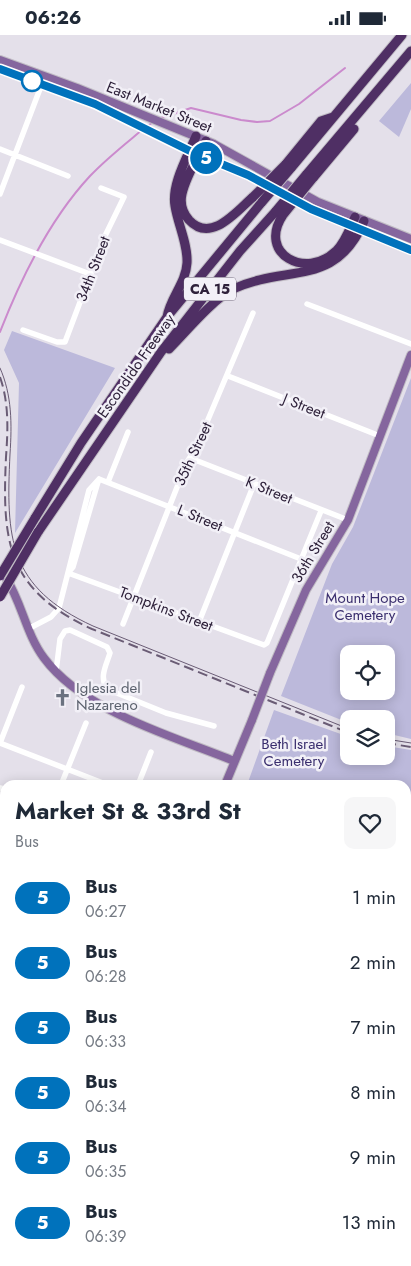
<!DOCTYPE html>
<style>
:root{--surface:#fff;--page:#f6f6f7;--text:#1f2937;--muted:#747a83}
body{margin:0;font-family:Jost,sans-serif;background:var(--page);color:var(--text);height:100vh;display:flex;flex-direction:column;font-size:19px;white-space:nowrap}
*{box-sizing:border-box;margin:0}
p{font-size:16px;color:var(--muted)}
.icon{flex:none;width:28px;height:28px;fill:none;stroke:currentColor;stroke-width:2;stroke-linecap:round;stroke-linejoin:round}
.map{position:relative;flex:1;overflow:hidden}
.side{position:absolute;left:0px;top:745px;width:411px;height:486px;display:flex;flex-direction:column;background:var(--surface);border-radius:15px 15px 0 0;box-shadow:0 2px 12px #0003}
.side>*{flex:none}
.badge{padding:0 10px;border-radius:16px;font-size:18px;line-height:32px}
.controls{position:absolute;left:340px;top:610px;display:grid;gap:10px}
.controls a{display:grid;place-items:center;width:55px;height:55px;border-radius:10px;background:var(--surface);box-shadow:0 2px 12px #0003;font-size:25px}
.map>.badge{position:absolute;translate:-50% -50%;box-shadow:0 0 0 2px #fff}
.round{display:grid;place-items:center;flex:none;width:52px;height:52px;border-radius:10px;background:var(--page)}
.headline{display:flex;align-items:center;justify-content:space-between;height:85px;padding:0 15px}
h1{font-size:24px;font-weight:700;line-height:38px}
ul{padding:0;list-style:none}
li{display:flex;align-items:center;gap:15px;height:65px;padding:0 15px}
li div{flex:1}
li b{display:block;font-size:19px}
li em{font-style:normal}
li .badge{min-width:55px;font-weight:700;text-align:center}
.status{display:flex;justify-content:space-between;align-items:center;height:35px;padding:0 25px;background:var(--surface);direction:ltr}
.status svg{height:14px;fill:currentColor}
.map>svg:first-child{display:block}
.green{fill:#bcb9db;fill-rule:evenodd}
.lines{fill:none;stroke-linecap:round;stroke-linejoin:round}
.stream{stroke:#cb8acd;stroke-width:2}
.major-casing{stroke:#c0bcc4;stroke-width:10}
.highway-casing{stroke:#c0bcc4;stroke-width:11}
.minor{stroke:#fff;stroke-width:5.5}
.major{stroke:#85669e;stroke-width:8}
.highway{stroke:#4f2f64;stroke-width:9}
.tram{stroke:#6a5c75;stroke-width:1}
.rail{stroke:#6a5c75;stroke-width:2;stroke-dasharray:10 5;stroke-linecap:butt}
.major-bridge-casing{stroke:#c0bcc4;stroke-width:10;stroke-linecap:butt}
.highway-bridge-casing{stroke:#c0bcc4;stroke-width:11;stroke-linecap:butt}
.major-bridge{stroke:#85669e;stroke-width:8}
.highway-bridge{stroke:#4f2f64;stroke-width:9}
.line-casing{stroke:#fff;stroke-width:11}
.line{stroke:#0072bc;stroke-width:8}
.stop-dot{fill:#fff;stroke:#0072bc;stroke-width:2.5}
.labels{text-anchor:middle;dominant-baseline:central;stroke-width:5;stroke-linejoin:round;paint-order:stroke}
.shield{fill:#f2f0f7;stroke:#695f73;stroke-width:1}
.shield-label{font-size:14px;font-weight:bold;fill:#2e213a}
.street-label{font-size:15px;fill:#2e213a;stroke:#f2f0f7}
.park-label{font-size:15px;fill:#3a2e6e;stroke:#f2f0f7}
.worship-label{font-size:15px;fill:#5b616d;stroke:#f2f0f7;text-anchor:start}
</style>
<div class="status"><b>06:26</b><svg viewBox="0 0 49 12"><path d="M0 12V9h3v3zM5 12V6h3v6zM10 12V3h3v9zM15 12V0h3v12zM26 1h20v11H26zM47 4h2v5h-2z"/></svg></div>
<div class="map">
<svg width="411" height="1231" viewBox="0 0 411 1231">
<rect width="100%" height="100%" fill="#e4e0ea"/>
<!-- green -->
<path class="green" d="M411 48V74L399 102 379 86Z
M12 296 115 333 15 498 19 348 4 315Z
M411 343V704L386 698V684H349V688L281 661 332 529 353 492ZM349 619H386V656H349Z
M274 675 349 702V721H386V711L411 715V867L406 865V750H247Z"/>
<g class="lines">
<!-- stream -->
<path class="stream" d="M158 84 191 73 241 85 257 87 270 86 299 69 345 33
M145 92 154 87
M0 297C21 243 50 184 90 141 106 124 124 110 142 95"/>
<defs>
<path id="major" d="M0 25 77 53 214 109 318 167 411 204
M0 34 95 69 190 116 248 140 311 174 411 215
M6 543C22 568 26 599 44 623 84 677 173 701 234 726
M270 638 306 555 348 485 411 320
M225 750 252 685
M406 870 411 872
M0 1068 5 1070
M406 1221 411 1222
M43 1231 45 1226"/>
<path id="highway" d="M206 106C198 122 186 141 182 159 180 168 183 178 189 185 211 209 237 176 253 162
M285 130 321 86 333 82
M291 133 402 0
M306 140 411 16
M313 143 354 94
M283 180C257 219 306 245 336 216 345 208 350 193 355 182
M167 282C170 263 186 248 187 228 188 209 178 190 175 171 171 149 188 121 196 101
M169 314C185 298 213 264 233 254 287 229 336 253 364 186
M35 483 81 408 167 282 262 167
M38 497 161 317 240 216 276 176"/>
</defs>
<!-- major casing -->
<use href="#major" class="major-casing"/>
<!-- highway casing -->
<use href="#highway" class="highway-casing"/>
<!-- minor -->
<path class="minor" d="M0 114 68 141
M0 159 43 46
M0 205 90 239
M307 269 411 309
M23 295 57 307H65L105 201 124 162 101 153
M228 341 380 401
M190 423 348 485
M99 444 301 524
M108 447 128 397
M68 538 264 610 267 608 321 476
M68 538 73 532 98 447
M199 587 254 449
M123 589 187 427 196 413 253 278
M28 594 51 582 59 573 89 455 99 444
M56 637 60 604 65 596 70 595 107 612 110 618C106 631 99 642 107 654L166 678 214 691
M0 708 108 750
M0 708 22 652
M61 750 86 688
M138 750 151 717
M0 753 5 754
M406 910 411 912
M0 912 5 899
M0 946 5 948
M406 994 411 995
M406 1123 411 1124
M406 1215 411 1203
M51 1226 64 1231
M285 1226 298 1231
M86 1231 88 1226
M153 1231 156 1226
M222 1231 223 1226
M400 1231 402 1226"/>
<!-- major -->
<use href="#major" class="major"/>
<!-- highway -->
<use href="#highway" class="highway"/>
<!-- tram -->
<path class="tram" d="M0 333C12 360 12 389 10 419 6 503 8 552 93 591L349 694
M386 704 411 708"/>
<!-- rail -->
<path class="rail" d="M0 342C9 368 8 394 6 422 2 507 7 555 92 594L349 698
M386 708 411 712"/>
<defs>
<path id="major-bridge" d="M252 685 270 638"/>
<path id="highway-bridge" d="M253 162 285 130
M262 167 291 133
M276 176 306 140
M283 180 313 143
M0 541 35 483
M0 562 38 497"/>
</defs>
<!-- major-bridge casing -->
<use href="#major-bridge" class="major-bridge-casing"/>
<!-- highway-bridge casing -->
<use href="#highway-bridge" class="highway-bridge-casing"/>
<!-- major-bridge -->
<use href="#major-bridge" class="major-bridge"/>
<!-- highway-bridge -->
<use href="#highway-bridge" class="highway-bridge"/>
</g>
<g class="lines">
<defs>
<path id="line" d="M0 34 95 69 190 116 248 140 311 174 411 215"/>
</defs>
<!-- line casing -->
<use href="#line" class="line-casing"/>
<!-- line -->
<use href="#line" class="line"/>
</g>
<!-- icons -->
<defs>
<symbol id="church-bare" viewBox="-9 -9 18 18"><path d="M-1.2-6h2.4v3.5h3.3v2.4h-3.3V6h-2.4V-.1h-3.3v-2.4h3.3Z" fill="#6b7280" stroke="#f2f0f7" stroke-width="2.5" paint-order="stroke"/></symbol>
</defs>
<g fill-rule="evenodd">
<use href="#church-bare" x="50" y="650" width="25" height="25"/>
</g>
<!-- markers -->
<circle class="stop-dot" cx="32" cy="46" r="10"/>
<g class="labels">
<!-- shield labels -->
<rect class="shield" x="184" y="242.5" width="52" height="23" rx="4"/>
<g class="shield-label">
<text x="210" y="254">CA 15</text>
</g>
<!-- street labels -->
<g class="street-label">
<text transform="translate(159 72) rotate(22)">East Market Street</text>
<text transform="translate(93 234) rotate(-69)">34th Street</text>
<text transform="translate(136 331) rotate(-55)">Escondido Freeway</text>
<text transform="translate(304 371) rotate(22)">J Street</text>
<text transform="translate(193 419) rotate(-65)">35th Street</text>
<text transform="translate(269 455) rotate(22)">K Street</text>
<text transform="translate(200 483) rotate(22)">L Street</text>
<text transform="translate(313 517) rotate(-59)">36th Street</text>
<text transform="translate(166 574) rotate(21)">Tompkins Street</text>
</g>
<!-- park labels -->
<g class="park-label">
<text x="365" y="563">Mount Hope<tspan x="365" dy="17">Cemetery</tspan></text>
<text x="294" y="709">Beth Israel<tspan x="294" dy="17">Cemetery</tspan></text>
</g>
<!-- worship labels -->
<g class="worship-label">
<text x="76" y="653">Iglesia del<tspan x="76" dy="17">Nazareno</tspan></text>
</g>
</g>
</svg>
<div class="controls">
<a><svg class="icon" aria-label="locate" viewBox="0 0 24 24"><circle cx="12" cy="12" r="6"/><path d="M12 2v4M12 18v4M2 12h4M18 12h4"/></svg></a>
<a><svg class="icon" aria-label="layers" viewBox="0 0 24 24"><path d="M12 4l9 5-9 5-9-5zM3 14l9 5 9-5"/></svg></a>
</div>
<b class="badge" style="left:206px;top:123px;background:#0072bc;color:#fff">5</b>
<section class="side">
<div class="headline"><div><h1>Market St &amp; 33rd St</h1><p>Bus</p></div><a class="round"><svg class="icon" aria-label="heart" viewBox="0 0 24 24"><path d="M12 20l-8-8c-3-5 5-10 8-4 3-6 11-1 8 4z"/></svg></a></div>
<ul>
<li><span class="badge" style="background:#0072bc;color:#fff">5</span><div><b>Bus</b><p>06:27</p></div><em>1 min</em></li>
<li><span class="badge" style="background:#0072bc;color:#fff">5</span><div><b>Bus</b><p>06:28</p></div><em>2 min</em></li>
<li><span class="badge" style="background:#0072bc;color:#fff">5</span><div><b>Bus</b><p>06:33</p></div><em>7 min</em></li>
<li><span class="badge" style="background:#0072bc;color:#fff">5</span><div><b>Bus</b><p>06:34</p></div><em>8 min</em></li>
<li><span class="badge" style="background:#0072bc;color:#fff">5</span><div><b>Bus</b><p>06:35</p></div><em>9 min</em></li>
<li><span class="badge" style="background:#0072bc;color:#fff">5</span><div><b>Bus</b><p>06:39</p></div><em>13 min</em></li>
</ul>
</section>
</div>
